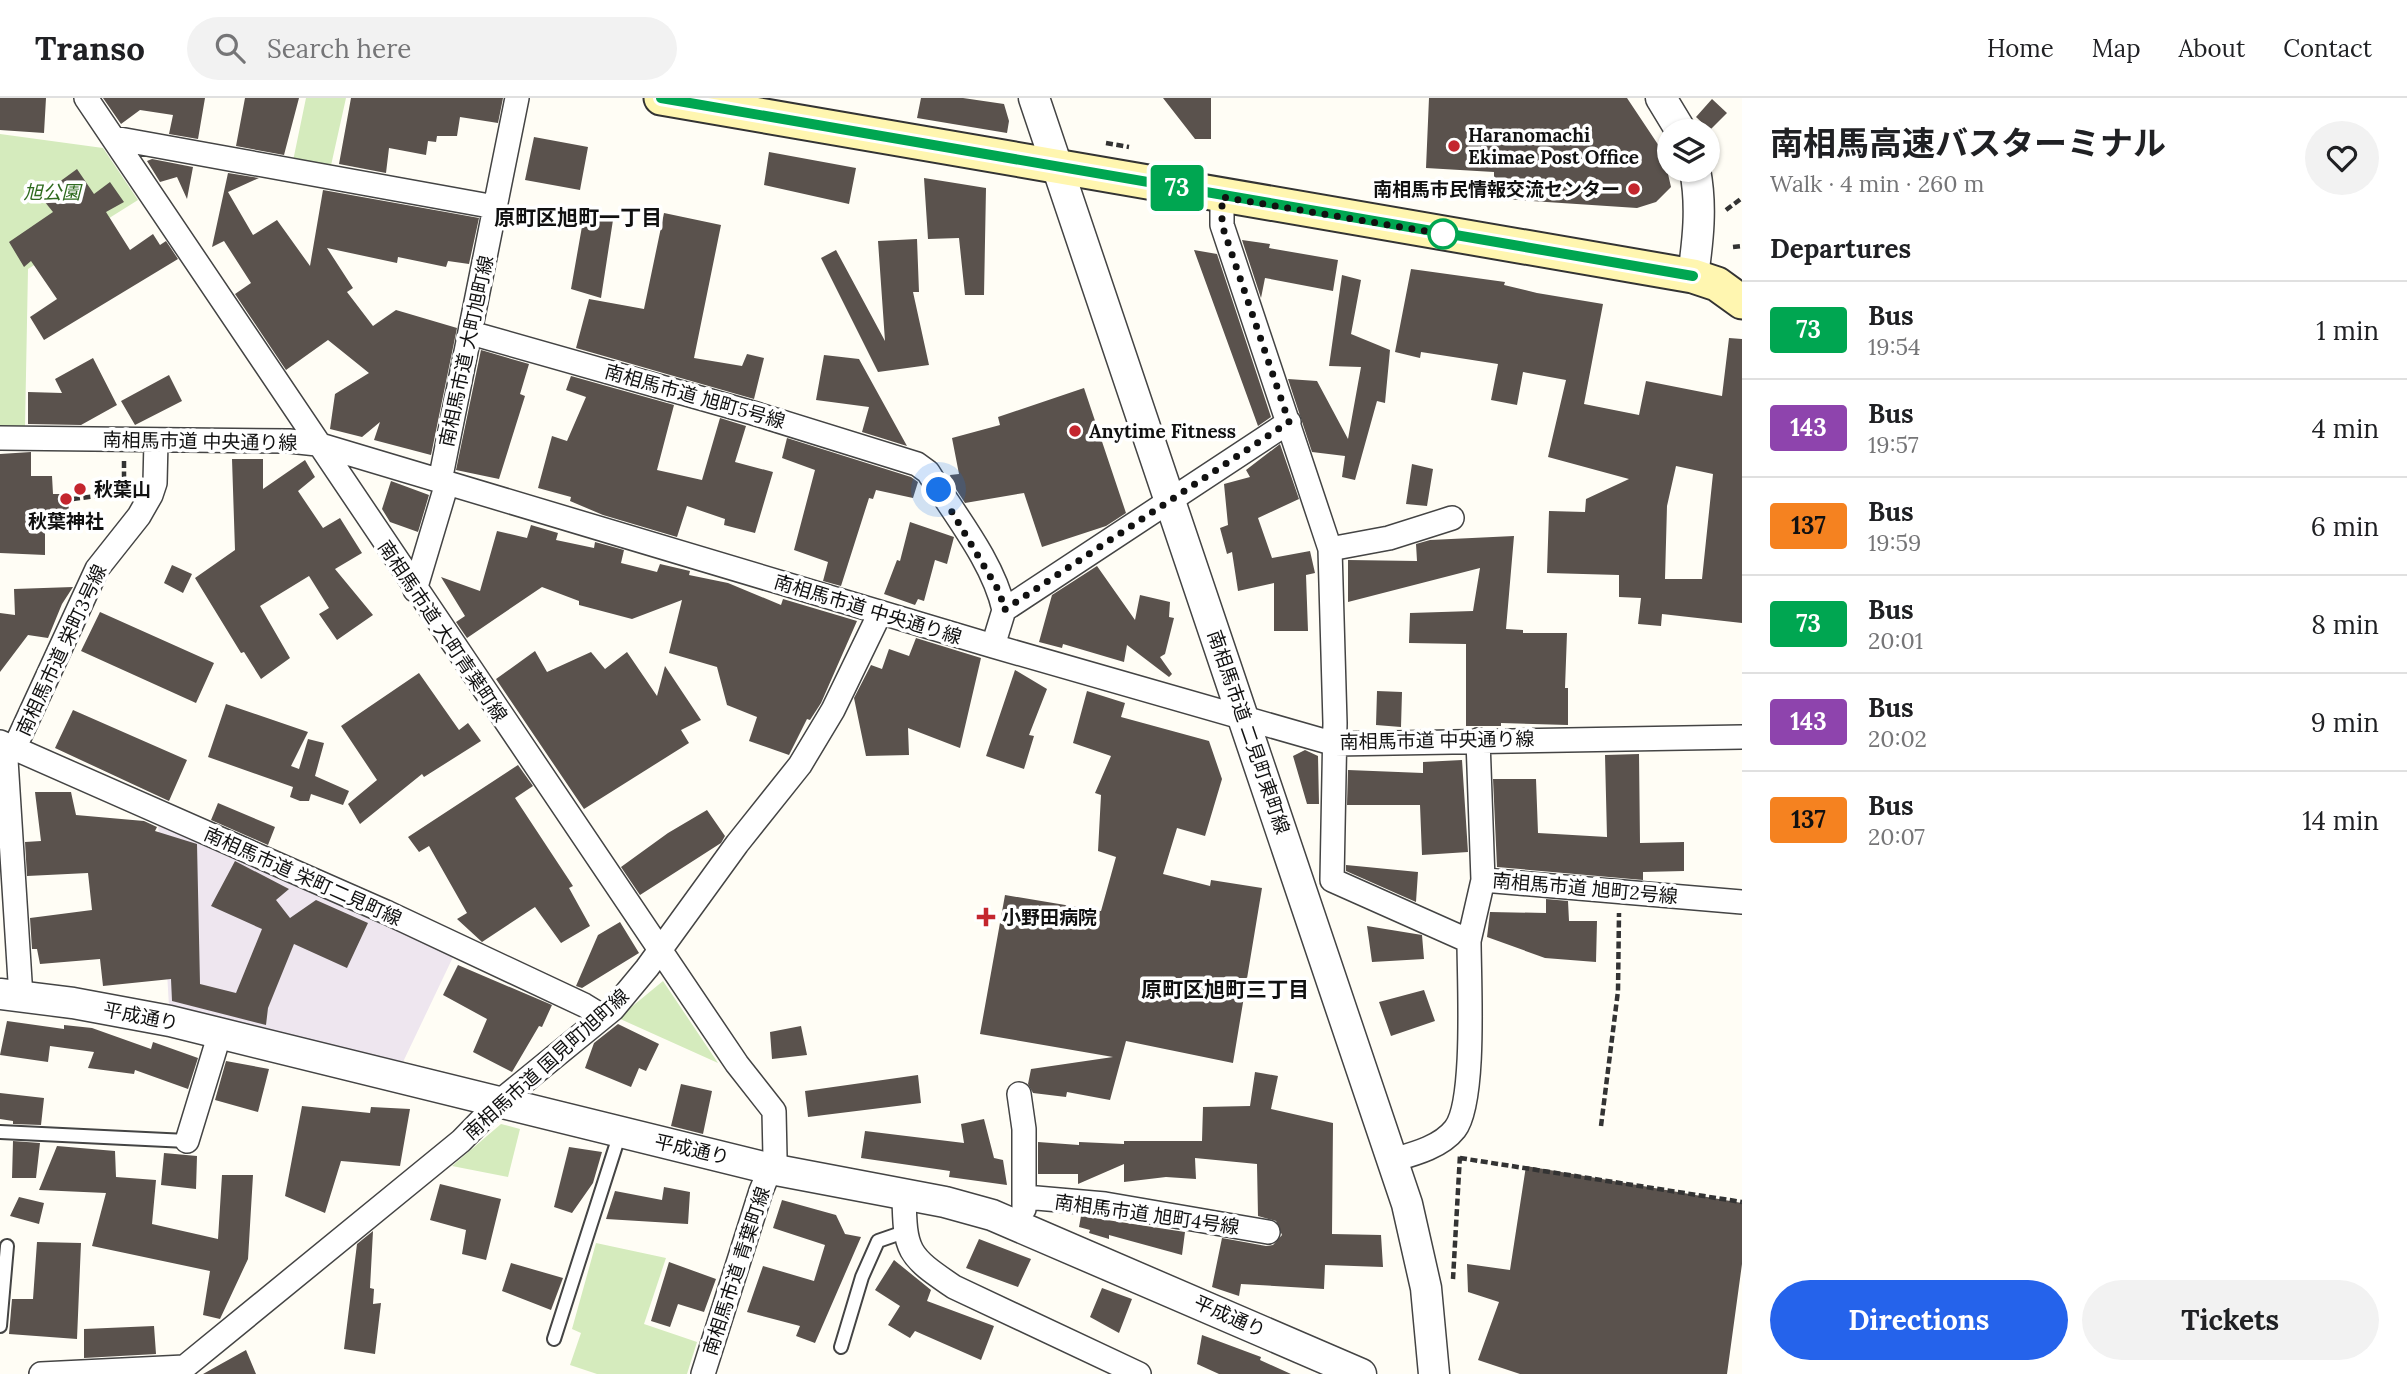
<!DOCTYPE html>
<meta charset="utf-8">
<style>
:root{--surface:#fff;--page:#f2f2f2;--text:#202124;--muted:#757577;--line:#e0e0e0;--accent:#2563eb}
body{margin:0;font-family:Lora,"Noto Sans JP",serif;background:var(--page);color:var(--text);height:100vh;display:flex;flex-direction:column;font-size:26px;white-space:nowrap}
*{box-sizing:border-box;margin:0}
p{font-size:23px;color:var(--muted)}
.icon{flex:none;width:38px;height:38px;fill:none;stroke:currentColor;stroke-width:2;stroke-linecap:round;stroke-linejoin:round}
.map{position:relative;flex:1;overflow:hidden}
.sheet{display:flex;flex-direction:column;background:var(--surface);width:665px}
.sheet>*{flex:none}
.badge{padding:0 14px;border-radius:5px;font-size:24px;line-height:46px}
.tools{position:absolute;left:1657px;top:21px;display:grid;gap:14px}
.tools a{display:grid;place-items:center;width:63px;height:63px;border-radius:50%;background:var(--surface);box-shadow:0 2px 5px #0004;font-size:35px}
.you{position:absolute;width:35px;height:35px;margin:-18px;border:5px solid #fff;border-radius:50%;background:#1a73e8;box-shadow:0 0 0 10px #1a73e833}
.map>.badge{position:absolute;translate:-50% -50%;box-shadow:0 0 0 4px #fff}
h2{padding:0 28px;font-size:26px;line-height:63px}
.round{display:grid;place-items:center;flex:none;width:74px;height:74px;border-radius:37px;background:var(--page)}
.overview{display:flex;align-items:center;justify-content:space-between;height:119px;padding:0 28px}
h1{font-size:33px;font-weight:700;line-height:52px}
.cta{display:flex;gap:14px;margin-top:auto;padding:14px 28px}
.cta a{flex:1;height:80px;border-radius:42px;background:var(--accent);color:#fff;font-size:28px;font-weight:700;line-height:80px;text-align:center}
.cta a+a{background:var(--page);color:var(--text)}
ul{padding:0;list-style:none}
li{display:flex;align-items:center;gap:21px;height:98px;padding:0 28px;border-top:2px solid var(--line)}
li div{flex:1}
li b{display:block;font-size:26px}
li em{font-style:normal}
li .badge{min-width:77px;font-weight:700;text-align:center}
header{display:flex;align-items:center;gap:42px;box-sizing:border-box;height:98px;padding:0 35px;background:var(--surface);border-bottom:2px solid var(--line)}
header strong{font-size:33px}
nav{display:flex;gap:38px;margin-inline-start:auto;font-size:24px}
.search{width:490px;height:63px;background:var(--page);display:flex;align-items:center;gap:18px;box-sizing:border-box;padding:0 24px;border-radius:38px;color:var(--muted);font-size:26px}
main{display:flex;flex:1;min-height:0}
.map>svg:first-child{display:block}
.industrial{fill:#eee6ef}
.green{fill:#d5ebbd}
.building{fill:#5a524d;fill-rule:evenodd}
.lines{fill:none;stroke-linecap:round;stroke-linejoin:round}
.service-casing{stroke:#444;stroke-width:16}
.minor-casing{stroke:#444;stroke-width:26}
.tertiary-casing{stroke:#444;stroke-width:33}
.secondary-casing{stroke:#333;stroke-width:37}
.path{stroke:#333;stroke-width:4.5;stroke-dasharray:7 3.5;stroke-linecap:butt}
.service{stroke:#fff;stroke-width:12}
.minor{stroke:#fff;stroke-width:23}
.tertiary{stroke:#fff;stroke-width:30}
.secondary{stroke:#fff6b0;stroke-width:33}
.line-casing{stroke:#fff;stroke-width:16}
.line{stroke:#00a651;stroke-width:10}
.walk{stroke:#111;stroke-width:7;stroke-dasharray:0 12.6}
.poi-dot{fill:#c4262e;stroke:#fff;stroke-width:2.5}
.stop-dot{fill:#fff;stroke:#00a651;stroke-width:3.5}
.labels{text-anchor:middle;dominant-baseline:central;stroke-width:7;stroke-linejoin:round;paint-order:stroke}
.poi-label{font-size:19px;font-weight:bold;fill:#111;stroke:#fff;text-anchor:start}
.park-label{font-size:19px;font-style:italic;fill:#2f6b1f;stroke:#fff}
.street-label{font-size:19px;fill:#111;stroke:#fff}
.neighbourhood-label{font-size:21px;font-weight:bold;fill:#111;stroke:#fff}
</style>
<header>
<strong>Transo</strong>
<div class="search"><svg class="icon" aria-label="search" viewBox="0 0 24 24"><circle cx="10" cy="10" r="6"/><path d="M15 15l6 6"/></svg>Search here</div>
<nav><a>Home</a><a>Map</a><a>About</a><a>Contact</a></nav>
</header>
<main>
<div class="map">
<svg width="1742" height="1276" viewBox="0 0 1742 1276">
<rect width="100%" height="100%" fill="#fffdf5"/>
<!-- industrial -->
<path class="industrial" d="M158 725 454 857 403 964 169 908Z"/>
<!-- green -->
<path class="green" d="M306 0H346L330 72 293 63Z
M0 36 103 50 138 102 28 171 25 329 0 328Z
M663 883 718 965 618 920Z
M501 1026 520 1031 508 1079 452 1068Z
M596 1145 666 1160 644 1226 697 1244 687 1276H597L570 1267 581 1235 572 1231Z"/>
<!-- building -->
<path class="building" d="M0 0H46L44 35 0 32Z
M103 0H205L198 41 169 36 173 17 140 12 121 26Z
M245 0H299L284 57 236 48Z
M351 0H503L498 25 460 19 457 38H437L436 44 428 43 426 57 389 50 386 75 339 66Z
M921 0H963L1004 6 1009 23 1007 35 917 20Z
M1163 0H1211V41H1195Z
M1429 0H1627L1663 54 1671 89 1656 104 1637 110 1503 101 1494 92V74L1426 70Z
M1712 1 1727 15 1710 32 1696 19Z
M534 39 588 49 580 92 525 82Z
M769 54 856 70 849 106 764 87Z
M152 61 193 69 187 101 177 79 160 84 147 63Z
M77 71 94 96 110 84 124 104 106 114 130 152 153 136 160 147 166 143 178 161 44 242 30 219 57 201 31 163 24 169 9 144 53 114 40 98Z
M228 75 259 80 228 94 253 137 277 122 310 168 323 92 479 120 469 166 448 163 446 169 398 159 397 165 327 150 353 190 347 194 373 228 396 212 457 230 431 357 374 342 380 324 362 339 330 331 335 296 369 275 328 242 286 272 235 196 251 185 224 143 212 149Z
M924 80 986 90 984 197H965L959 140 928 141Z
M664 115 721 127 694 260 742 268 747 256 764 260 754 301 576 250 589 201 644 211Z
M584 117 613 122 601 200 571 191Z
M917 141 919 194H913L929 267 878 274 821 160 836 152 885 243 878 143Z
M1242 142 1270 146 1269 150 1338 162 1333 193 1265 180 1261 200Z
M1194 152 1217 156 1271 319 1258 328Z
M1411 171 1505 184 1504 187 1537 195 1603 206 1584 306 1639 317 1646 283 1722 298 1729 240 1742 241V525L1662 516 1661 528 1638 526 1641 500 1619 499V477L1547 475 1549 413 1585 414 1586 401 1629 381 1548 359 1566 282 1523 274 1517 307 1491 302 1498 266 1421 254 1420 260 1395 254ZM1676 368 1713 376 1702 481H1665L1667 408Z
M1342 177 1361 182 1351 236 1390 252 1385 305 1377 303 1355 382 1342 379 1345 358 1312 354 1288 281 1317 283 1348 341 1361 269 1329 268Z
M481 252 529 266 520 296 525 298 499 381 456 372Z
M824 257 859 261 907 348 862 334 869 309 816 302Z
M93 260 117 307 81 327 28 326V294L62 295 55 281Z
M169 277 182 303 135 327 121 303Z
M571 278 674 307 657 372 702 382 720 320 746 328 735 364 773 374 755 435 724 427 725 421 687 408 677 439 603 417 570 403 571 399 538 390 552 338 567 343 586 299 566 292Z
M1084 290 1126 415 1106 428 1042 449 1024 395 965 405 952 385 950 377 959 376 952 340 1000 327 998 319Z
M787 340 911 379 918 384 913 400 876 392 873 401 869 400 841 488 823 483 828 464 794 452 815 372 782 360Z
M1280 346 1299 401 1258 420 1272 460 1310 453 1315 475 1306 477 1308 533H1274V485L1238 493 1232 454 1227 456 1220 430 1228 427 1224 386 1250 379 1246 372Z
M31 354V378H52L53 396H70L67 427H45V457L0 455V356Z
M232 361H263V391L305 362 315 379 298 393 323 430 340 420 362 455 335 471 373 517 337 542 319 516 329 510 309 478 260 508 290 560 261 581 244 554 241 555 195 480 235 452Z
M1412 366 1433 371 1427 408 1406 406Z
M391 383 429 397 418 434 390 424 382 411Z
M910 424 954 439 947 466 935 462 924 503 918 501 915 507 884 496 897 462 900 463Z
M531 427 558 435 556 442 594 450 595 444 624 452 621 465 657 474 660 466 690 473 689 477 728 485 781 507 783 501 857 523 821 605 810 622 807 621 789 657 749 643 757 619 727 607 717 569 669 555 682 502 632 521 579 507V503L542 489 467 540 456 524 465 518 441 479 480 493 497 433 527 440Z
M1514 438 1506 531 1523 532V535H1567L1565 590H1568V627L1501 625V628H1466V546L1409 545 1410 515 1473 513 1480 470 1348 504V462L1417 463 1416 446 1430 442Z
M172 467 192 476 183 495 164 485Z
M1097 468 1135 522 1140 497 1170 504 1169 519 1174 520 1165 556 1160 559 1172 576 1169 579 1127 547 1124 564 1063 546 1062 550 1039 544 1052 497Z
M73 489 62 506 48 540 28 537 0 574V515L15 517 14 491Z
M100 514 214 565 196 605 81 553Z
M916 540 981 560 960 650 908 630 909 657 866 658 854 600 871 567 882 571 889 551 909 558Z
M535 553 547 574 591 554 605 571 627 554 657 598 665 568 701 622 681 632 689 645 584 711 496 581Z
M1015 572 1047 591 1029 637 1034 638 1024 671 986 658Z
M419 575 459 632 468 625 481 643 424 679 422 676 360 726 348 706 377 682 341 628Z
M1087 593 1125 605 1121 619 1209 643 1222 681 1205 738 1177 730 1163 776 1210 788 1211 782 1262 790 1233 965 1126 943 1110 1002 1067 994 1066 999 1033 995 1028 986 1031 971 1113 959 980 936 1005 797 1101 813 1116 759 1098 753 1101 697 1095 695 1111 658 1073 645Z
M1377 593 1402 594 1401 629 1376 627Z
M226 606 308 634 291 668 299 671 308 641 324 645 315 678 349 693 343 707 311 696 309 703H300L290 699 293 689 208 659Z
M73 612 187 662 169 703 55 650Z
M1305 652 1318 658 1319 706H1307L1293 658Z
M1639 656 1640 745 1684 744V773L1643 774V782L1497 769 1493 681H1536L1538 735 1607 739 1605 657Z
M1462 662 1468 754 1422 757 1420 707H1347L1348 672 1423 675V664Z
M518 667 533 688 515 700 573 788 569 790 590 828 561 845 535 809 482 844 457 821 467 815 429 748 419 754 408 739Z
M35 694H71L76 717 144 723 157 729 155 733 197 746 200 886 236 895 262 831 211 808 235 763 289 791 276 802 290 820 316 802 368 825 347 870 294 846 268 910 266 927 172 903 171 881 103 888 100 861 40 866 37 851H32L30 820 92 812 88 775 27 778 25 744 41 743Z
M218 705 275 729 268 747 211 722Z
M707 712 725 738 721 745 640 797 621 769 668 735Z
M1346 767 1418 774 1416 804 1346 773Z
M1546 801 1568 803 1569 823H1597L1596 864 1545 860 1487 839 1490 814 1546 815Z
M620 824 639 855 582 890 576 888 598 837Z
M1367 828 1422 837 1424 861 1372 864Z
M458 867 552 907 542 929 539 928 512 974 473 954 487 921 443 897Z
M1424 892 1435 923 1391 938 1379 904Z
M7 923 64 931V927L92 930 151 951 153 944 198 960 188 991 135 972 134 976 88 970 94 954 50 948 48 964 0 957Z
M618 926 659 946 646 973 639 970 631 989 585 970 594 945Z
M801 928 807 957 772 961 770 934Z
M226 963 269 971 258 1014 215 1002Z
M1255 974 1278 978 1271 1011 1333 1025 1332 1136 1381 1137 1383 1169 1325 1167 1324 1191 1241 1186 1239 1198 1212 1189 1222 1140 1266 1148 1273 1147 1282 1137 1276 1123 1258 1118 1257 1066 1195 1060 1196 1081 1166 1079 1124 1084V1066L1078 1086V1076H1038V1044L1079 1047V1044L1124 1046V1043H1202L1203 1009 1250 1008Z
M918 977 921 1005 808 1019 805 993Z
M681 986 712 993 703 1036 671 1028Z
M0 995 44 1000 41 1027 13 1026V1023L0 1021Z
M302 1008 370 1015 371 1009 410 1011 400 1068 341 1063 325 1115 285 1098Z
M984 1021 994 1060 1003 1062 1007 1087 949 1079 950 1073 861 1060 865 1033 964 1045 961 1026Z
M13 1043 40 1045 36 1080H12Z
M57 1048 115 1053 116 1079 156 1082 152 1126 218 1141 222 1077H253L248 1161 220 1221 203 1217 210 1173 92 1148 106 1095 39 1092Z
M569 1049 602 1054 593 1085 572 1115 554 1109Z
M164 1055 197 1058 196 1091 161 1087Z
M1526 1068 1742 1105V1166L1727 1276H1520L1478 1262 1499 1204 1468 1194 1467 1166 1510 1172Z
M440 1086 501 1101 486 1162 462 1156 466 1132 430 1122Z
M664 1089 690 1094 688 1126 606 1121 615 1093 662 1102Z
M19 1099 44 1105 39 1126 10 1118Z
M782 1102 836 1117 845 1136 861 1139 815 1245 796 1238 800 1228 747 1214 763 1168 814 1183 825 1147 773 1130Z
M1081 1118 1185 1134 1182 1157 1109 1137V1141L1089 1135 1090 1132 1079 1129Z
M373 1133 370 1190 374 1191 373 1206 381 1205 375 1256 344 1251 357 1146Z
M979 1141 1031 1161 1018 1189 966 1170Z
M37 1144 81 1145 77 1241 9 1236 12 1201H33Z
M894 1162 931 1192 927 1203 994 1228 981 1262 915 1233 910 1240 888 1227 900 1208 875 1192Z
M669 1164 716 1181 704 1214 678 1206 670 1229 651 1223Z
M511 1165 563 1180 551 1212 502 1193Z
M1102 1190 1132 1201 1119 1235 1090 1219Z
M154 1228 156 1256 84 1260V1231Z
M1202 1237 1261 1259 1260 1262 1291 1276H1219L1197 1266Z
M246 1252 256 1276H203Z"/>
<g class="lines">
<defs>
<path id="service" d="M0 1034 187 1043
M0 1228 7 1148
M554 1241 620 1035
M841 1249 862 1179 878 1143 904 1134"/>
<path id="minor" d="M86 0 737 966 774 1013 775 1059 761 1093 703 1276
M114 40 495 109
M1222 99V127L1330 451 1335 625 1332 782 1469 843C1469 882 1476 1004 1455 1031 1441 1049 1414 1056 1393 1062
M471 235 753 315 917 366 928 374C954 416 993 463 1004 512
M0 340 289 343 317 346 993 548 1335 646 1742 639
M440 383 517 0
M1330 451 1389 440 1452 420
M415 492 447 385
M993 548 1004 512 1289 324
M1478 642 1483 782 1742 804
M0 644 388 815 584 907 602 918
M5 646 21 899
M14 651 97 471 139 418 151 397 155 385 156 343
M1469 843 1483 782
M1019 996 1024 1031V1111
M187 1043 220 935
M904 1097C905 1154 907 1157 954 1189L1139 1276
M1025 1099 1105 1106 1268 1134
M41 1276 184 1269
M176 1276 461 1043 499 1004 613 911 647 870 737 746 800 667 833 612 880 515"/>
<path id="tertiary" d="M1034 0 1407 1106 1426 1190 1434 1276
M1661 0 1681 33
M1693 178C1698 142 1702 108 1695 72
M0 896 73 905 170 923 771 1071 945 1104 992 1117 1361 1276"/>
<path id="secondary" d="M661 0 1693 178 1717 186 1742 204"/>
</defs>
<!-- service casing -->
<use href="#service" class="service-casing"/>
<!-- minor casing -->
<use href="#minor" class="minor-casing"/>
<!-- tertiary casing -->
<use href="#tertiary" class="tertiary-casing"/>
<!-- secondary casing -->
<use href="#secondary" class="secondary-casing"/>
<!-- path -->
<path class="path" d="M1106 45 1129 49
M1726 112 1742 100
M1733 149 1742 148
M124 363V395
M73 401 128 394
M1601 1028 1618 893 1619 815
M1460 1060 1742 1104
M1453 1181 1460 1057"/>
<!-- service -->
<use href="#service" class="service"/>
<!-- minor -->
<use href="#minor" class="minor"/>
<!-- tertiary -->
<use href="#tertiary" class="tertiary"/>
<!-- secondary -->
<use href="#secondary" class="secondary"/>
</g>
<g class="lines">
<defs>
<path id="line" d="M661 0 1693 178"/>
</defs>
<!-- line casing -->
<use href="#line" class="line-casing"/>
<!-- line -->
<use href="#line" class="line"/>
<!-- walk -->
<path class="walk" d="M939 392 1000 495 1004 512 1289 324 1222 127V99L1443 136"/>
</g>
<!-- markers -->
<g class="poi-dot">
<circle cx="1454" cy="48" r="7"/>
<circle cx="1634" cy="91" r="7"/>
<circle cx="1075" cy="333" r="7"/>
<circle cx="80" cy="391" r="7"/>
<circle cx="66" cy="401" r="7"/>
<path d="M982.5 808.5h7v7h7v7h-7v7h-7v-7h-7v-7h7z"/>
</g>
<circle class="stop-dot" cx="1443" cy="136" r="14"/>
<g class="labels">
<!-- poi labels -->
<g class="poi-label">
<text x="1468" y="37">Haranomachi<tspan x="1468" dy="22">Ekimae Post Office</tspan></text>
<text x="1620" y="91" text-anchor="end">南相馬市民情報交流センター</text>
<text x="1089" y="333">Anytime Fitness</text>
<text x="94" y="391">秋葉山</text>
<text x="66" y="423" text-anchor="middle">秋葉神社</text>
<text x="1002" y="819">小野田病院</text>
</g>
<!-- park labels -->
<g class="park-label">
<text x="52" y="94">旭公園</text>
</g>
<!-- street labels -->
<g class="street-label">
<text transform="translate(466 253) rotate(-78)">南相馬市道 大町旭町線</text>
<text transform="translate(695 298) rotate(16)">南相馬市道 旭町5号線</text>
<text transform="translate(200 343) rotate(1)">南相馬市道 中央通り線</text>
<text transform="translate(868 511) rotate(17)">南相馬市道 中央通り線</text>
<text transform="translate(443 533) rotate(56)">南相馬市道 大町青葉町線</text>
<text transform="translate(61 552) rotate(-65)">南相馬市道 栄町3号線</text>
<text transform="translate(1249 634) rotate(71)">南相馬市道 二見町東町線</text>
<text transform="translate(1437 642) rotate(-1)">南相馬市道 中央通り線</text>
<text transform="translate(303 778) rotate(24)">南相馬市道 栄町二見町線</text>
<text transform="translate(1585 790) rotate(5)">南相馬市道 旭町2号線</text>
<text transform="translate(141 918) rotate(11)">平成通り</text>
<text transform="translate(546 966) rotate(-42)">南相馬市道 国見町旭町線</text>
<text transform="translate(692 1051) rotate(13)">平成通り</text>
<text transform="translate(1147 1116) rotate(8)">南相馬市道 旭町4号線</text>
<text transform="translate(736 1173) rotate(-72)">南相馬市道 青葉町線</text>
<text transform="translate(1230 1218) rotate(24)">平成通り</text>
</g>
<!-- neighbourhood labels -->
<g class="neighbourhood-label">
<text x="578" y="119">原町区旭町一丁目</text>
<text x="1225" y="891">原町区旭町三丁目</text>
</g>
</g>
</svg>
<div class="tools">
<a><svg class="icon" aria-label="layers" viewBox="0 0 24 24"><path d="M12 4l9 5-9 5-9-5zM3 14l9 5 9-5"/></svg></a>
</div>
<div class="you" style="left:939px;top:392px"></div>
<b class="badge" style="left:1177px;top:90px;background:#00a651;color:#fff">73</b>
</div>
<section class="sheet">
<div class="overview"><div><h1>南相馬高速バスターミナル</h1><p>Walk · 4 min · 260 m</p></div><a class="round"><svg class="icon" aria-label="heart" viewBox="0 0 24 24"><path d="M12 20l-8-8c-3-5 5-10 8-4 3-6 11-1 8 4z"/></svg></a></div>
<h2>Departures</h2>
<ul>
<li><span class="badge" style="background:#00a651;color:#fff">73</span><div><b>Bus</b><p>19:54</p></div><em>1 min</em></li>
<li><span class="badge" style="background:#8e44ad;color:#fff">143</span><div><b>Bus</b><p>19:57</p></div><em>4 min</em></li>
<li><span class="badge" style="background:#f58220;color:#111">137</span><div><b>Bus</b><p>19:59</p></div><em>6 min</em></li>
<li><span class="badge" style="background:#00a651;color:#fff">73</span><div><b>Bus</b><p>20:01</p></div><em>8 min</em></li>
<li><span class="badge" style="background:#8e44ad;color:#fff">143</span><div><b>Bus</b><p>20:02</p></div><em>9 min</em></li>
<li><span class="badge" style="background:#f58220;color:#111">137</span><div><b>Bus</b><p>20:07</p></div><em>14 min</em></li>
</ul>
<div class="cta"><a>Directions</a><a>Tickets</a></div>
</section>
</main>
